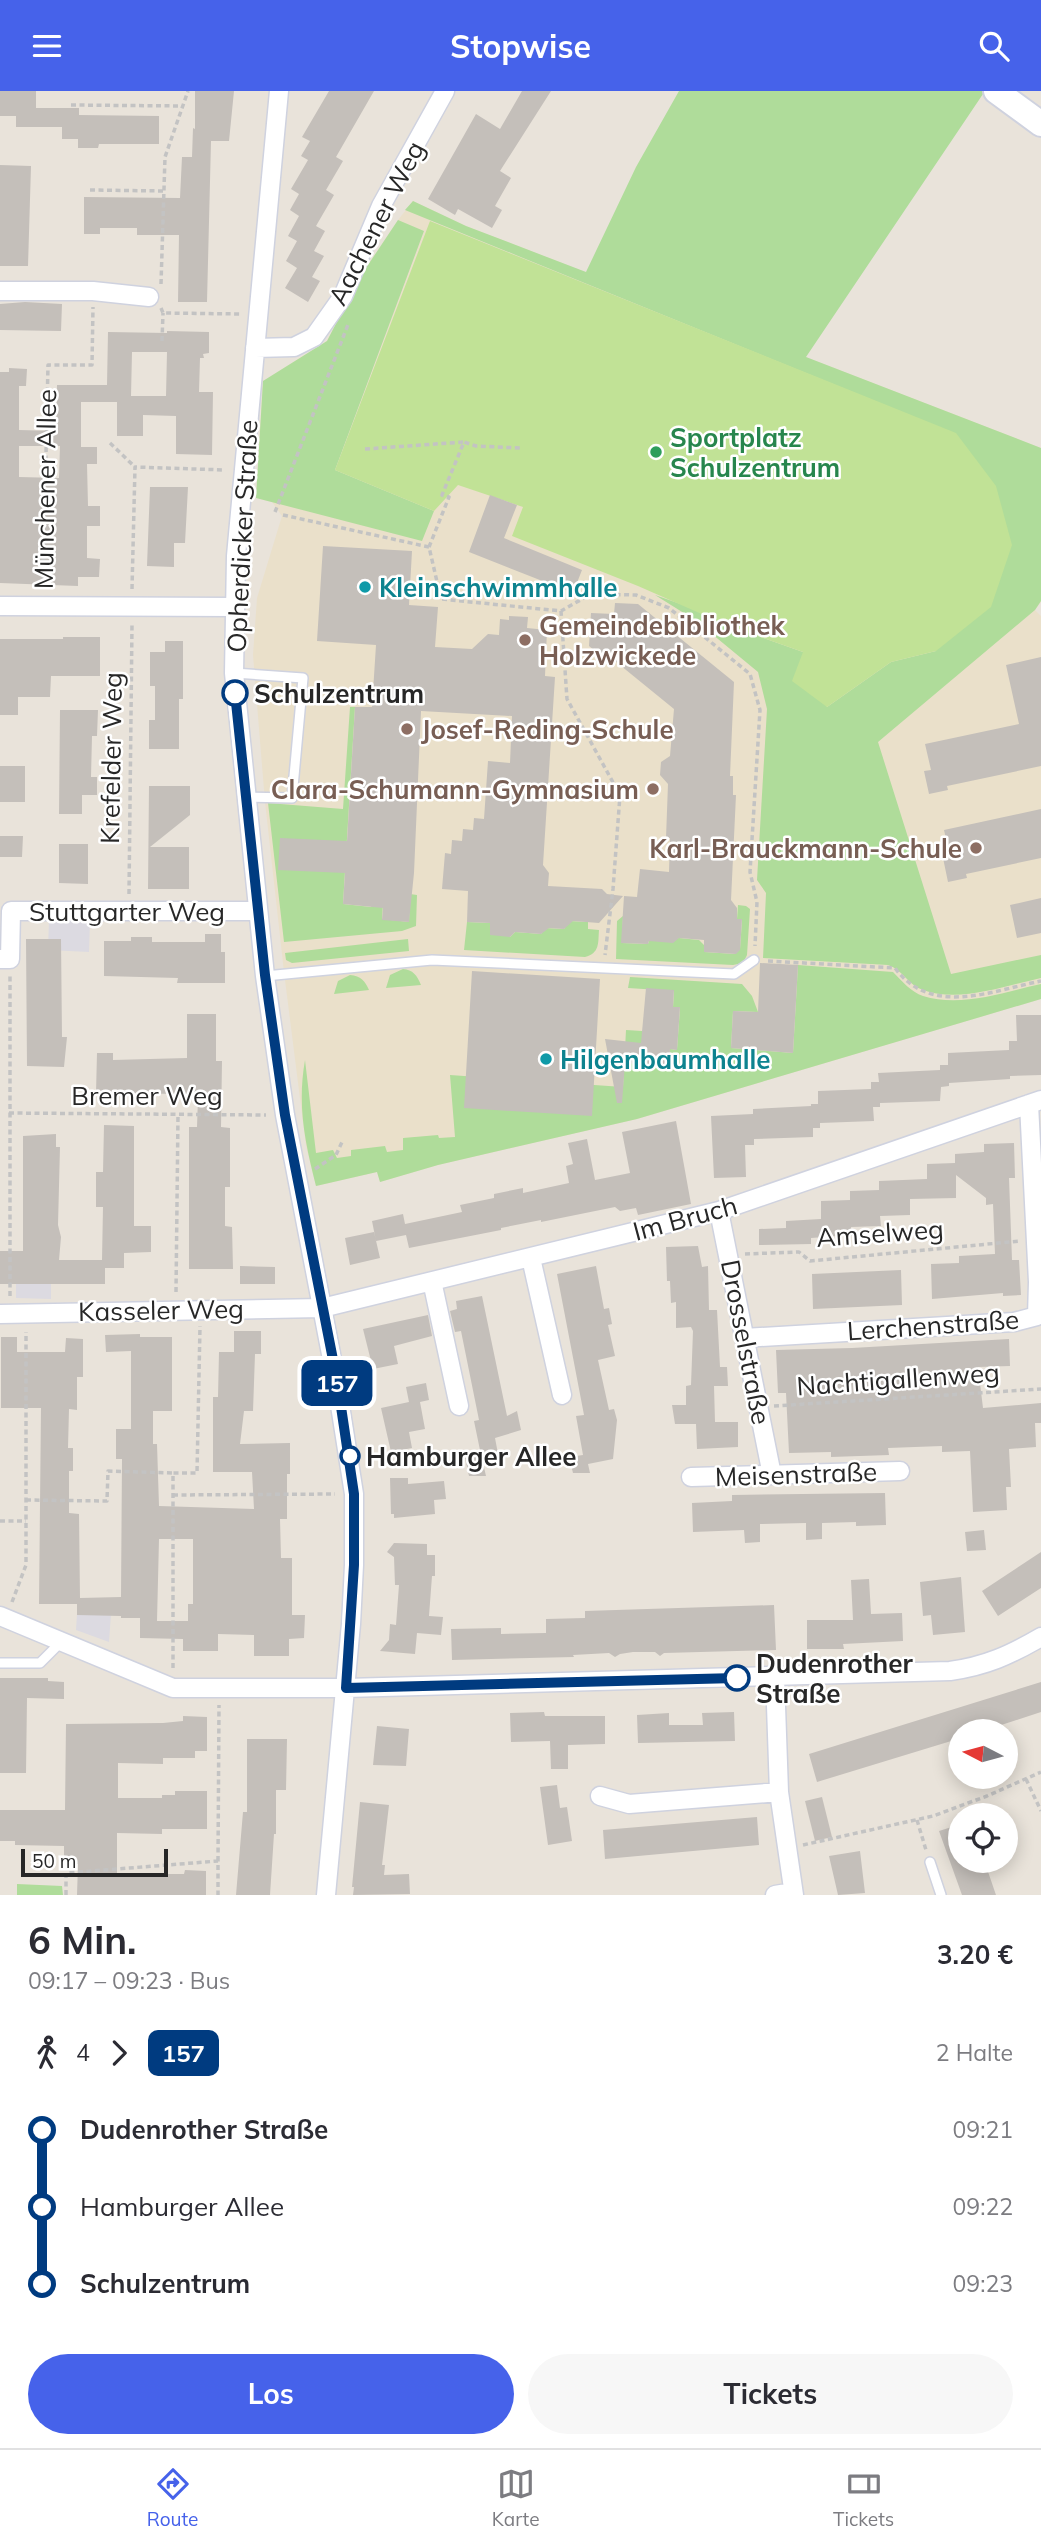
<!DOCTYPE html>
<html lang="de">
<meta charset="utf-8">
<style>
:root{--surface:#fff;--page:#f7f7f7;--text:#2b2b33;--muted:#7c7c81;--line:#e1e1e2;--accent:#4662ea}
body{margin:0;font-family:Mulish,sans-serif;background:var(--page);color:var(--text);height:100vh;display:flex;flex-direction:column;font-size:26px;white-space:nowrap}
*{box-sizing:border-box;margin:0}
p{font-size:23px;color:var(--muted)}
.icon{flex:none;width:38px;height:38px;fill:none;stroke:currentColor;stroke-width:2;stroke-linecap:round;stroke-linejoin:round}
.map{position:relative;height:1804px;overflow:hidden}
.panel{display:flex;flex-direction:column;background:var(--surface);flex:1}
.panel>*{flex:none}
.badge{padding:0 14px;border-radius:10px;font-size:24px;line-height:46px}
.needle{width:46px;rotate:276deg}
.tools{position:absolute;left:948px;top:1628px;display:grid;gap:14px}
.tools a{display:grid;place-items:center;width:70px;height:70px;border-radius:50%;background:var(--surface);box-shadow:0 4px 18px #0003;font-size:35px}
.scale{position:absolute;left:21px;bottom:18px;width:147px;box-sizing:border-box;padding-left:7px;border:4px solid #272727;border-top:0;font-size:19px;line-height:24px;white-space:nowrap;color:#272727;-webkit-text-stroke:5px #fff;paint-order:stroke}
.map>.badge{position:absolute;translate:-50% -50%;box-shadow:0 0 0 4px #fff}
.legs{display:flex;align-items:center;gap:10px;height:77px;padding:0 28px;font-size:23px}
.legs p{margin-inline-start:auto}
.head{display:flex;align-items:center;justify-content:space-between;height:119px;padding:0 28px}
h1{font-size:38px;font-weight:700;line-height:52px}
.primary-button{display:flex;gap:14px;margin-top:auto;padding:14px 28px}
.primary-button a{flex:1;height:80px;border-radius:42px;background:var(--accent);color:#fff;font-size:28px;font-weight:700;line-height:80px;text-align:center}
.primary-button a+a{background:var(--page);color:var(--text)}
ul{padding:0 28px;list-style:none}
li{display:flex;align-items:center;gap:24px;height:77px;font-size:26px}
li i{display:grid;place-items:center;width:10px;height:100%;margin:0 9px;background:currentColor}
li i::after{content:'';width:18px;height:18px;margin:-9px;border:5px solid;border-radius:50%;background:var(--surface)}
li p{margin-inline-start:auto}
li:first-child i{background:linear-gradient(#0000 50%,currentColor 0)}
li:last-child i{background:linear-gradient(currentColor 50%,#0000 0)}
header{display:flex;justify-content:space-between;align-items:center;height:91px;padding:0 28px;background:var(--accent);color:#fff;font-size:32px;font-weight:700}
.tabs{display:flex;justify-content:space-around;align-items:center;height:98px;border-top:2px solid var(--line);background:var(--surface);font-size:19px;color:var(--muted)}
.tabs a{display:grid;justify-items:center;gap:4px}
.tabs .current{color:var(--accent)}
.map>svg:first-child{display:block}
.industrial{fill:#dcdae1}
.education{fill:#eae0ca}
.green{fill:#afdc9a}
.pitch{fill:#c1e296}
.building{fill:#c4bfba;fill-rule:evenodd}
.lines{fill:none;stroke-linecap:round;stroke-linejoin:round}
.lane-casing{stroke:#cfd2df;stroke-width:12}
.street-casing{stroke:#cfd2df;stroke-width:21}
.secondary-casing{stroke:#cfd2df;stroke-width:28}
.path{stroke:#c3c3c3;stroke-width:3.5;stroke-dasharray:5 3.5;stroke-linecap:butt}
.lane{stroke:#fff;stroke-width:9}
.street{stroke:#fff;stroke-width:18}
.secondary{stroke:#fff;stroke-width:24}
.line-1-casing{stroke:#fff;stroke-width:16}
.line-1{stroke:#003b80;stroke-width:10}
.leisure-dot{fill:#2e9e5b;stroke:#fff;stroke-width:2.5}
.culture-dot{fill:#0f9aa8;stroke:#fff;stroke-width:2.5}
.education-dot{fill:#8d6e63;stroke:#fff;stroke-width:2.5}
.stop-1-dot{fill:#fff;stroke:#003b80;stroke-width:3.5}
.labels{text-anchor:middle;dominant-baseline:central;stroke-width:5;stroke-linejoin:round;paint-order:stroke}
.street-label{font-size:26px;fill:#272727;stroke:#fff}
.leisure-label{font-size:26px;font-weight:bold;fill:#27864d;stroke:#fff;text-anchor:start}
.culture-label{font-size:26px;font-weight:bold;fill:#0d838f;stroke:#fff;text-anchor:start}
.education-label{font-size:26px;font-weight:bold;fill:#785e54;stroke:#fff;text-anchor:start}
.stop-label{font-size:26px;font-weight:bold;fill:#272727;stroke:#fff;text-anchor:start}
</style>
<header><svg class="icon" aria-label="menu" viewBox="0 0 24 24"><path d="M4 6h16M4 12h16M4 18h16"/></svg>Stopwise<svg class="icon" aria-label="search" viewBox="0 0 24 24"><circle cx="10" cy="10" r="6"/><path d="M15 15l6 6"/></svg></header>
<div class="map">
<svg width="1041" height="1804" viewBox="0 0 1041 1804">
<rect width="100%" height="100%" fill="#e9e3da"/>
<!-- industrial -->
<path class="industrial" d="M49 829 90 830 89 861 48 859Z
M16 1170H51V1208L16 1207Z
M78 1507 112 1509 109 1551 76 1539Z"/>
<!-- education -->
<path class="education" d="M413 110 466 135 1041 357V511L1035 519 1041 525V908L637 1028 438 1074 380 1091 377 1081 316 1095 306 1055 284 881 265 711 253 564 257 507 282 425 272 411 256 407 263 290 327 250 360 186 398 129Z"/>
<!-- green -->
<path class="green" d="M679 0H985L806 266 1041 357V510L1035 519 878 651 951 883 1041 864V887C1004 895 960 912 923 899 908 894 903 879 888 874L763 867 766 802 757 789 767 618 758 581 695 529 655 504 689 516 729 535 803 561 827 616 891 571 936 560 956 343 405 119 413 110 466 135 586 181 636 76Z
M398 129 424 140 335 379 434 420 422 450 256 407 263 290 327 250 360 186Z
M350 616H355L343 813 371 816 384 797 382 828 409 831 410 803 417 804 416 835 402 840 284 851 268 712 343 718Z
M738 814 746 815 750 818 747 864 743 872 733 874 616 868 617 830 623 825 622 852 648 853 649 850 679 847 699 849 704 854V861L735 863 740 858 742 829 737 828Z
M569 830 588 831V838L599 839C598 852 600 862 585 866L464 859 467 831 490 832 510 846 515 841 541 843 545 837 564 838Z
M408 848 409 860 292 872 286 869 285 862Z
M798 874 893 881C902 890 911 901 923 905 961 917 1004 901 1041 893V908L637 1028 438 1074 380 1091 377 1081 316 1095C305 1051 297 1015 305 969L316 1062 333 1059 337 1067 351 1065V1059L385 1055 387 1061 403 1059V1047L438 1044 439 1047 455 1046 450 984 623 996 626 939 642 940 668 975 670 958 677 959 680 917 673 916 674 900 628 897 630 886 742 893 752 905 758 921 733 920 731 957 793 962Z
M403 878C413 879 417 884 421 894L386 897 390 884Z
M350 884C361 885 365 890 369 899L334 903 338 890Z
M17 1793 62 1795 63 1804H17Z"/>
<!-- pitch -->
<path class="pitch" d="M430 130 956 342 996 395 1012 454 991 516 936 560 891 571 827 616 792 590 803 561 729 535 638 495 512 445 523 416 458 394 434 420 335 379Z"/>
<!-- building -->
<path class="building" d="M0 0H36V17H79V24L159 25V53H99L98 57H78V48H62V36H16V25H0Z
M195 0H234L229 50H211L207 211H178L179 144H137V137H100V143H84V106L180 107 182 66H192L193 37 195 38Z
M329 0H374L336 66 343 70 326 99 334 104 316 135 325 140 314 160 324 165 312 186 320 190 308 211 285 197 297 177 286 170 297 150 288 145 299 125 290 119 299 103 291 98 308 69 301 65 310 50 302 46Z
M522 0H551L500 80 511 87 495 115 502 119 492 137 458 118 455 124 428 108 476 23 500 38Z
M0 74 31 75 28 175H0Z
M25 211 62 213 61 240 0 239V213Z
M167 240 209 241V262L203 263 204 267H200L199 301H213L212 364 176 363V325L143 324V345H117V311H81V356H97V373H87L88 415H100V435H87V467L100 468 99 486H78V495L0 492V281H9V277L27 278 26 295H19V339L56 340 57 294H107L108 241 167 242ZM132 261H167L166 305H131ZM19 355H60L59 387 19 386Z
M150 396H188L185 452H174V476L147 475Z
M490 404 517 414 504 447 582 479 573 502 469 461Z
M323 455 412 460 409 514 438 516 435 556 472 558 488 543 499 544 500 528 509 529V525L528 526 527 537 547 539 545 585 555 586 543 774 549 782 548 795 602 798 607 803 623 805 599 832 573 830 564 838 549 837 541 843 515 841 510 846 490 844V832L467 831 468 800 442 798 445 762 451 763 452 749 462 750 463 738 473 739 474 727 484 728 488 670 510 672 512 625 421 620 414 782 409 831 382 829 383 817 343 813 345 782 278 779 280 747 347 750 355 616H372L376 554 317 550Z
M615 512 638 513 734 591 730 685H733V704H736L731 809 737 817V828H742L740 859 736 863 704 861V849L679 847 673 852 649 850 648 853 621 852 624 805 637 806 640 778 669 781 670 747H666L668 693 660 684 661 671 670 665 674 618 615 570H596L595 560 589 555 591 522 614 523Z
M63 546H100V585H51L50 606H18V624H0V548H63Z
M165 550H183V608H179V658H149V629H155V595H150V561H165Z
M1041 566V675L947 695 948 699 929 703 924 680 931 679 925 653 1019 633 1006 574Z
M60 619H98L97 645H92L91 686H97V704H82V723H59Z
M0 675H25V711H0Z
M149 695H190V724L150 756H189V798H148Z
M1041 718V767L966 783 967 787 948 791 943 767 950 766 944 739Z
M0 745H23L22 766H0Z
M59 753H88V793L59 792Z
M1041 807V842L1017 847 1010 814Z
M205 843H221V861H225V892H177L178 887 104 885V850H131V846H152V851H205Z
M26 848H61L62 946H67L64 976 27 975Z
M760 872 798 874 793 962 731 957 733 920 758 921Z
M472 880 600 888 592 1025 464 1017Z
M646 897 674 899 673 916H680L677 959 670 958 669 976 625 972 622 1012H617L605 948 641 952Z
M187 923H216V970H222L221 1036 230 1037V1096H225V1135L232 1136 233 1178H189V1036H197L198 1007H186L187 1003 96 1002 97 962H113V969L187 967Z
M1016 924H1041V984L1010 985V988L949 992V995L941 996 940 1010 880 1012V1016H873L874 1030 820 1032V1037H813V1046L754 1048V1054H745L746 1086 714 1087 711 1025 753 1023V1018L811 1015V1013H818V1000L871 998V991H879L878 982 940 979V974H948V962L1009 959V950H1017Z
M676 1030 691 1113 638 1124 636 1117 620 1120 615 1116 541 1131V1129L501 1137V1139L409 1157 406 1144 376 1150 372 1130 403 1123 405 1133 462 1121 460 1114 494 1107V1103L523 1097V1102L569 1092 566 1075 573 1073 568 1052 587 1048 595 1089 630 1082 622 1041Z
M104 1034 134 1035V1135H151V1161L124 1162V1177H105V1193H0V1160H23V1045L56 1043V1056H60L58 1134 61 1146 59 1169H102L103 1116H96V1081H103Z
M1014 1052 1015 1087H1009L1012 1169H1019L1021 1204 1003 1205V1202L932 1208 931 1173 959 1172V1165L995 1163 993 1113 986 1114V1107L956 1084V1107L910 1108V1124L880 1125 881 1135 851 1136 852 1145 838 1143V1145L811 1147V1153L759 1154V1138L786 1137V1130L821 1128V1110L850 1109V1100L879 1099V1090L927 1088V1073L955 1072V1063L984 1061V1053Z
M374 1141 380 1167 350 1174 345 1147Z
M698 1155 702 1176 708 1175 709 1219H717L720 1276H727L728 1295H714L715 1331H738V1356L697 1358 696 1333H675L672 1314H686V1295L691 1294 693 1240 691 1236 676 1237V1211L671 1212 670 1190H667L666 1156Z
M240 1175 275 1176V1193H240Z
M596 1175 604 1218 609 1217 612 1233 608 1234 615 1265 598 1269 609 1319 614 1318 617 1329 613 1368 588 1373 590 1382H573L569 1366 583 1364 576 1325 584 1324 557 1183Z
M901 1179 902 1214 813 1218 812 1183Z
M482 1205 507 1325 517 1320 521 1339 495 1347 499 1368 483 1372 486 1385H469L465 1367 481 1364 474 1330 479 1329 461 1240 455 1241 450 1220 457 1218 456 1210Z
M428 1224 432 1245 394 1255 398 1273 373 1278 363 1238Z
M234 1240H261V1263H255L253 1320H244L240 1353 290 1352V1383H287V1428H280L281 1467H292V1524H305L304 1547 289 1548V1565H254V1544L218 1543V1560H183V1548L140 1547V1527H121V1525L77 1524V1513H39L41 1317H1V1246H17V1261H65L66 1247 83 1248V1286H77V1319L69 1318 68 1357H73V1380H69V1422L79 1423 80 1507 121 1506 122 1368H116V1338H131V1260L106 1261 105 1244 140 1243V1246H172V1320H153V1353H157L159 1415 254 1418 252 1381H213V1306H218L219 1261H234ZM159 1448H193V1513H188V1530H157Z
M1009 1248 1010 1275 978 1276 983 1317 1041 1312V1332H1035L1036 1356 1009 1358 1011 1396H1006L1007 1419 973 1421 970 1360 942 1361V1355L888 1357 889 1364 831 1366V1361L789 1362 786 1302H778L776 1259 852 1257Z
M426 1292 429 1309 420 1311 425 1338 409 1341 412 1357 391 1361 381 1317 409 1311 406 1296Z
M390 1387H408V1393L444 1390 446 1408 434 1409 435 1423 394 1427V1423H391Z
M885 1402 886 1434 856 1435V1431L822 1432V1448L806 1449V1432L760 1433V1451L745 1452 744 1439 693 1441 692 1412 732 1410V1404Z
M984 1439 986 1459 967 1460 965 1441Z
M394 1452 427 1453V1464H435V1485H432L429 1525 443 1526 441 1544 417 1542 415 1563 380 1560 389 1549 390 1533 396 1534 399 1494H395L394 1466 387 1461Z
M1041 1461V1497L998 1525 982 1500Z
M961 1486 965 1541 933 1544 931 1524 923 1525 920 1491Z
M869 1488 871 1523 902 1522 903 1550 843 1553 844 1558H807V1529H853L851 1489Z
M774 1514 776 1559 664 1562 660 1565 655 1561H633L620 1563 615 1566 609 1562 573 1564 574 1566 452 1569 451 1538 501 1537V1543L546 1542V1528L585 1527V1520Z
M0 1587H48V1590L64 1591V1608L27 1607 26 1682H0Z
M1041 1591V1621L983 1640H961V1647L817 1691 809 1663Z
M544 1621 545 1625H605V1653L568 1654V1678H551L550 1650 511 1651 510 1622Z
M734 1621 735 1650 638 1652 637 1624 669 1622V1634H703L702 1622Z
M183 1625 207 1626V1660H195V1667H163V1673L118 1672V1707H162V1704H175V1700H207V1738H162V1743L117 1742V1785H163V1783H184L185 1779 206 1780V1804H77L78 1773H64V1755L15 1754V1750H0V1719H65L66 1633 163 1632 183 1630Z
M377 1635 409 1638 406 1675 373 1674Z
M247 1648H287L286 1699H276V1743H274L270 1804H236L243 1721H247Z
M557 1694 560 1717 567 1716 572 1750 548 1754 540 1696Z
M822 1706 832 1746 815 1750 805 1710Z
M360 1711 389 1714 382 1774H385L384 1784 409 1783 410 1803 353 1804 354 1796H352Z
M757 1726 759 1754 605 1768 603 1739Z
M961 1733V1769H984L996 1804H962L939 1740Z
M860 1760 865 1802 838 1804 829 1765Z"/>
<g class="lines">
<defs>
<path id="lane" d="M234 582 303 587 292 707 246 706
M265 885 432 869 734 883 754 869
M0 1572H40L61 1551
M930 1771 941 1804"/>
<path id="street" d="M279 0 236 465 234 582 265 885 285 1024 336 1289 354 1403V1474L351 1533 326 1804
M0 200H93L149 206
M255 257 294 256 314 246 343 205 381 115 445 0
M0 515 234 516
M0 868H10L11 820H258
M719 1120 772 1384
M531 1167 562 1304
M432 1190 459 1315
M0 1223 322 1217 719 1120 1041 1009
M744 1247 1014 1231 1037 1225 1038 1191 1029 1013
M691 1386 900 1380
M0 1525 173 1597H346L950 1580C986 1575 1010 1564 1041 1546
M775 1586 779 1701 794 1804
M600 1705 629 1713 779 1701
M775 1804 793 1801"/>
<path id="secondary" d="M996 0 1041 33"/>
</defs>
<!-- lane casing -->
<use href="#lane" class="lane-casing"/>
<!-- street casing -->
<use href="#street" class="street-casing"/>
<!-- secondary casing -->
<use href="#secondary" class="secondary-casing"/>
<!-- path -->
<path class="path" d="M71 14 184 15
M90 99 164 100
M161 193 165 66 188 0
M161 217 163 222 241 223
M162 250 163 222
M110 352 135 376
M365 358 464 351
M275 421 349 231
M283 424 429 456 441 508 561 520 591 503 636 504 669 517 750 583 760 619 750 781 757 811 755 855
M429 456 449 406 442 404 464 351 476 355 520 357
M43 497 48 274H92L93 216
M132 498 135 376 225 379
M561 520 567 608 620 704 613 798 605 864
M129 803 132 534
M768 870 895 877C931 926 991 900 1041 890
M9 1022 266 1024
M315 1078 336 1064 342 1051
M745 1163 799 1161 810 1170 1020 1150
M176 1201 178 1024
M10 1205V884
M774 1315 1041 1298
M173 1404 335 1403
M26 1409 107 1410 108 1380 173 1382
M0 1430H26
M12 1511 26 1474V1241
M173 1577V1382H197L200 1235
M1026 1688 1041 1720
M917 1729 926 1759
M803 1754 933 1725 987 1705 1041 1681
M218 1770 219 1614
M66 1804V1782L218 1770V1804"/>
<!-- lane -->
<use href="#lane" class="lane"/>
<!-- street -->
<use href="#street" class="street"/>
<!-- secondary -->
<use href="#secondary" class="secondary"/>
</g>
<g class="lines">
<defs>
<path id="line-1" d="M235 602 265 884 285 1024 337 1289 354 1403V1474L346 1597 737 1587"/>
</defs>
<!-- line-1 casing -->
<use href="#line-1" class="line-1-casing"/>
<!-- line-1 -->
<use href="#line-1" class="line-1"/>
</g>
<!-- markers -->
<circle class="leisure-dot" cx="656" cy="361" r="7"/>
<g class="culture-dot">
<circle cx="365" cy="496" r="7"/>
<circle cx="546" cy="968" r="7"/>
</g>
<g class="education-dot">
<circle cx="525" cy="549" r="7"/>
<circle cx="407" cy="638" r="7"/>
<circle cx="653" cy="698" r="7"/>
<circle cx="976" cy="757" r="7"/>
</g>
<g class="stop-1-dot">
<circle cx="235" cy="602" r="12"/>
<circle cx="350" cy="1365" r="9"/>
<circle cx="737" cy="1587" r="12"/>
</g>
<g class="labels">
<!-- street labels -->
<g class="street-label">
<text transform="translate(376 132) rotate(-63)">Aachener Weg</text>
<text transform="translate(45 398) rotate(-89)">Münchener Allee</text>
<text transform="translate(242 445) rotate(-87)">Opherdicker Straße</text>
<text transform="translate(111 667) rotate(-89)">Krefelder Weg</text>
<text x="127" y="820">Stuttgarter Weg</text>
<text x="147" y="1004">Bremer Weg</text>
<text transform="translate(685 1127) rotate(-15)">Im Bruch</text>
<text transform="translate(880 1142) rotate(-4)">Amselweg</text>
<text transform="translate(161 1219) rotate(-1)">Kasseler Weg</text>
<text transform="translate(933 1234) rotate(-4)">Lerchenstraße</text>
<text transform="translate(746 1251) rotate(79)">Drosselstraße</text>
<text transform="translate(898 1288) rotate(-4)">Nachtigallenweg</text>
<text transform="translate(796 1383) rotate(-2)">Meisenstraße</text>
</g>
<!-- leisure labels -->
<g class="leisure-label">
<text x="670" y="346">Sportplatz<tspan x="670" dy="30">Schulzentrum</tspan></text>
</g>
<!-- culture labels -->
<g class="culture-label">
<text x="379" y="496">Kleinschwimmhalle</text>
<text x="560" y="968">Hilgenbaumhalle</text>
</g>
<!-- education labels -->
<g class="education-label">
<text x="539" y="534">Gemeindebibliothek<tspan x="539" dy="30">Holzwickede</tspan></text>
<text x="421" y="638">Josef-Reding-Schule</text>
<text x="639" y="698" text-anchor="end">Clara-Schumann-Gymnasium</text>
<text x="962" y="757" text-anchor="end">Karl-Brauckmann-Schule</text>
</g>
<!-- stop labels -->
<g class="stop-label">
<text x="254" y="602">Schulzentrum</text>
<text x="366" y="1365">Hamburger Allee</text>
<text x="756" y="1572">Dudenrother<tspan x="756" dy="30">Straße</tspan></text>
</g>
</g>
</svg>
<div class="tools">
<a><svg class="needle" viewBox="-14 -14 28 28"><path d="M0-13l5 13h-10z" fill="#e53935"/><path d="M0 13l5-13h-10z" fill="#7c7c81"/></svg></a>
<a><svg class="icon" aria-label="locate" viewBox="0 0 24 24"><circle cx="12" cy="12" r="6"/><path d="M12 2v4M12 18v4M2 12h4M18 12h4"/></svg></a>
</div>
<div class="scale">50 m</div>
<b class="badge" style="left:337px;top:1292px;background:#003b80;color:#fff">157</b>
</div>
<section class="panel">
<div class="head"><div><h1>6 Min.</h1><p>09:17 – 09:23 · Bus</p></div><b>3.20 €</b></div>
<div class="legs"><svg class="icon" aria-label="walk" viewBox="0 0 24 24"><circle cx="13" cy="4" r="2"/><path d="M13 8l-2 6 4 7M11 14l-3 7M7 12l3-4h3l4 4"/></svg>4<svg class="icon" aria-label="forward" viewBox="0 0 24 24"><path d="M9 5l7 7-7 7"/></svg><b class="badge" style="background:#003b80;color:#fff">157</b><p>2 Halte</p></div>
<ul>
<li><i style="color:#003b80"></i><b>Dudenrother Straße</b><p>09:21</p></li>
<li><i style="color:#003b80"></i><span>Hamburger Allee</span><p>09:22</p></li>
<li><i style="color:#003b80"></i><b>Schulzentrum</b><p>09:23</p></li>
</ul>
<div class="primary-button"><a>Los</a><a>Tickets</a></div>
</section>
<nav class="tabs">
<a class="current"><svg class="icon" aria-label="directions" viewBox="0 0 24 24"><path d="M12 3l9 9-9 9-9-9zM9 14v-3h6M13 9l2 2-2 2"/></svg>Route</a>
<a><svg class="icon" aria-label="map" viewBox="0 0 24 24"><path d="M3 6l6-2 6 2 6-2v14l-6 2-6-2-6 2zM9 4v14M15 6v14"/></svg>Karte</a>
<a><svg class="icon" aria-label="tickets" viewBox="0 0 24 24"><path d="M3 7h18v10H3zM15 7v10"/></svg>Tickets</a>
</nav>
